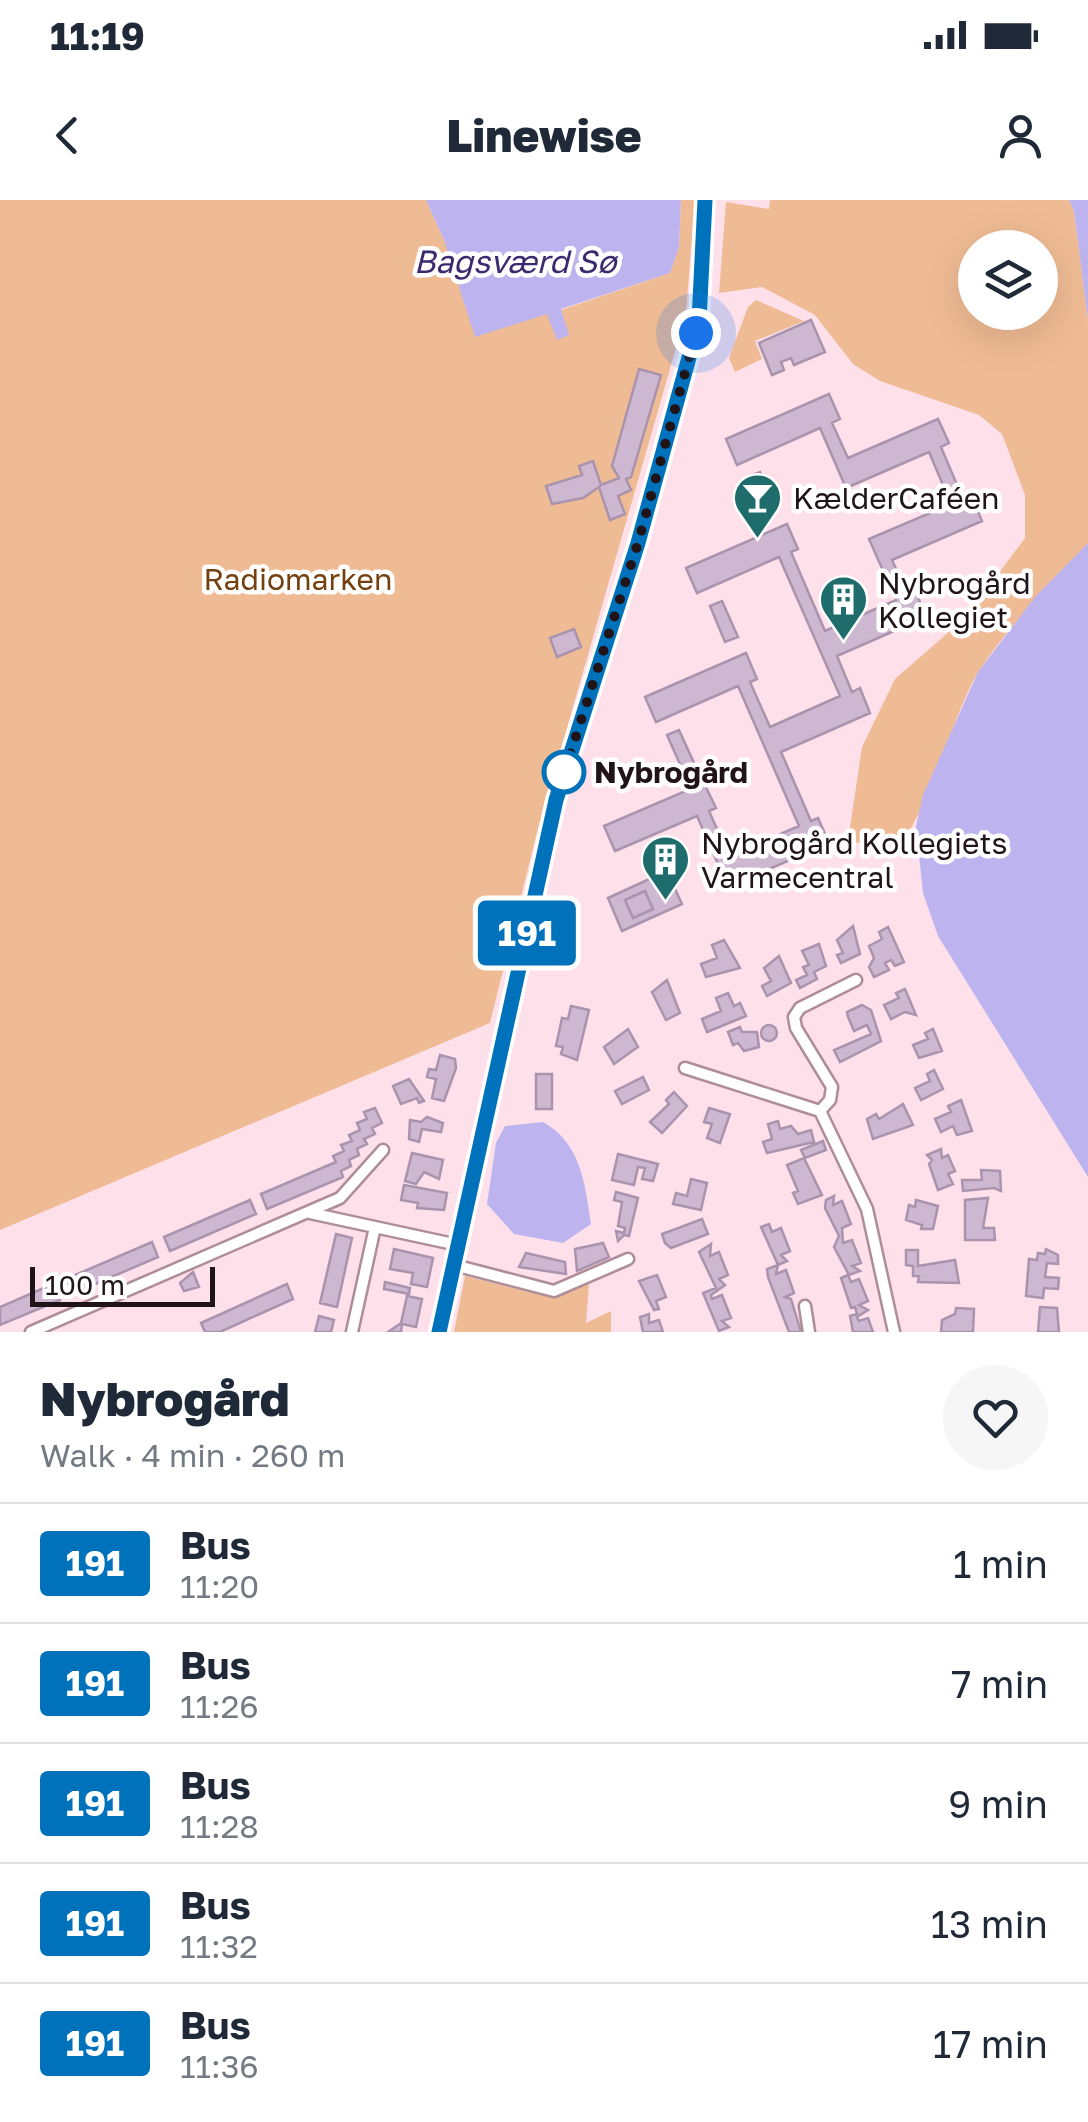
<!DOCTYPE html>
<meta charset="utf-8">
<style>
:root{--surface:#fff;--page:#f6f6f7;--text:#1f2937;--muted:#747a83;--line:#e0e1e3}
body{margin:0;font-family:"Golos Text",sans-serif;background:var(--page);color:var(--text);height:100vh;display:flex;flex-direction:column;font-size:38px;white-space:nowrap}
*{box-sizing:border-box;margin:0}
p{font-size:32px;color:var(--muted)}
.icon{flex:none;width:55px;height:55px;fill:none;stroke:currentColor;stroke-width:2;stroke-linecap:round;stroke-linejoin:round}
.map{position:relative;height:1132px;overflow:hidden}
.side{display:flex;flex-direction:column;background:var(--surface);flex:1}
.side>*{flex:none}
.badge{padding:0 20px;border-radius:8px;font-size:35px;line-height:65px}
.tools{position:absolute;left:958px;top:30px;display:grid;gap:20px}
.tools a{display:grid;place-items:center;width:100px;height:100px;border-radius:50%;background:var(--surface);box-shadow:0 10px 40px #0002;font-size:50px}
.scale{position:absolute;left:30px;bottom:25px;width:185px;box-sizing:border-box;padding-left:10px;border:5px solid #201419;border-top:0;font-size:28px;line-height:35px;white-space:nowrap;color:#201419;-webkit-text-stroke:8px #fff;paint-order:stroke}
.you{position:absolute;width:50px;height:50px;margin:-25px;border:8px solid #fff;border-radius:50%;background:#1a73e8;box-shadow:0 0 0 15px #1a73e833}
.map>.badge{position:absolute;translate:-50% -50%;box-shadow:0 0 0 5px #fff}
.round{display:grid;place-items:center;flex:none;width:105px;height:105px;border-radius:52px;background:var(--page)}
.overview{display:flex;align-items:center;justify-content:space-between;height:170px;padding:0 40px}
h1{font-size:48px;font-weight:800;line-height:75px}
ul{padding:0;list-style:none}
li{display:flex;align-items:center;gap:30px;height:120px;padding:0 40px;border-top:2px solid var(--line)}
li div{flex:1}
li b{display:block;font-size:38px}
li em{font-style:normal}
li .badge{min-width:110px;font-weight:700;text-align:center}
.status{display:flex;justify-content:space-between;align-items:center;height:70px;padding:0 50px;background:var(--surface);direction:ltr}
.status svg{height:28px;fill:currentColor}
header{display:flex;justify-content:space-between;align-items:center;height:130px;padding:0 40px;background:var(--surface);font-size:45px;font-weight:800}
.map>svg:first-child{display:block}
.green{fill:#efbb94;fill-rule:evenodd}
.water{fill:#bcb3ef}
.building{fill:#ceb7d1;stroke:#aa93ac;stroke-width:2.5;fill-rule:evenodd}
.lines{fill:none;stroke-linecap:round;stroke-linejoin:round}
.minor-casing{stroke:#ae8d99;stroke-width:15}
.tertiary-casing{stroke:#ae8d99;stroke-width:18}
.minor{stroke:#fff;stroke-width:10}
.tertiary{stroke:#fff;stroke-width:12}
.line-casing{stroke:#fff;stroke-width:22}
.line{stroke:#0072bc;stroke-width:15}
.walk{stroke:#201419;stroke-width:10;stroke-dasharray:0 18}
.stop-dot{fill:#fff;stroke:#0072bc;stroke-width:5}
.labels{text-anchor:middle;dominant-baseline:central;stroke-width:9;stroke-linejoin:round;paint-order:stroke}
.poi-label{font-size:30px;fill:#201419;stroke:#fff;text-anchor:start}
.park-label{font-size:30px;fill:#744010;stroke:#fff}
.stop-label{font-size:30px;font-weight:bold;fill:#201419;stroke:#fff;text-anchor:start}
.water-label{font-size:32px;font-style:italic;fill:#3c2a70;stroke:#fff}
</style>
<div class="status"><b>11:19</b><svg viewBox="0 0 49 12"><path d="M0 12V9h3v3zM5 12V6h3v6zM10 12V3h3v9zM15 12V0h3v12zM26 1h20v11H26zM47 4h2v5h-2z"/></svg></div>
<header><svg class="icon" aria-label="back" viewBox="0 0 24 24"><path d="M15 5l-7 7 7 7"/></svg>Linewise<svg class="icon" aria-label="person" viewBox="0 0 24 24"><circle cx="12" cy="8" r="4"/><path d="M4 21q1-7 8-7t8 7"/></svg></header>
<div class="map">
<svg width="1088" height="1132" viewBox="0 0 1088 1132">
<rect width="100%" height="100%" fill="#fee0eb"/>
<!-- green -->
<path class="green" d="M0 0H426L444 40 561 110 670 73 679 47 681 0H695L686 113 536 636 490 823 0 1030Z
M770 0H1069L1074 11 1088 120V343C1053 385 1008 425 979 471 953 511 924 629 894 649L848 641 862 547 895 479 966 417 1025 338V295L1002 234 979 215 880 181 853 164 815 115 762 87 719 93 726 2 769 9ZM975 48H1040V112H975Z
M756 100 804 121 755 141 762 159 735 172 729 158 748 107Z
M465 1076 549 1097 589 1084 586 1123 611 1111V1132H454Z"/>
<!-- water -->
<path class="water" d="M426 0H681L679 47 670 73 561 109 569 135 557 140 547 114 475 137 444 40Z
M1069 0H1088V120L1074 11Z
M1088 343V977L938 736 923 693 916 626 923 595 978 472 1035 397Z
M543 922C581 943 585 984 591 1024L563 1043 514 1034 487 1004 496 943 505 926Z"/>
<!-- building -->
<path class="building" d="M811 120 825 152 794 165 791 158 781 162 784 170 772 175 759 143Z
M639 169 661 175 631 277 626 279 631 290 618 296 625 314 610 320 599 287 583 298 552 304 546 286 582 275 579 266 593 261 601 285 619 278 612 266Z
M829 194 840 219 832 223 848 258 938 219 949 243 941 247 963 299 971 295 982 321 892 360 908 395 916 392 926 417 837 456 852 492 860 488 870 513 781 552 811 621 818 618 829 643 728 687 697 616 615 651 604 626 704 583 716 608 709 611 729 656 799 626 738 486 656 522 645 497 746 453 757 479 750 482 770 527 840 496 779 357 697 393 686 368 787 324 798 349 791 352 825 431 896 400 869 339 951 304 929 252 846 288 820 228 737 265 726 239Z
M760 272 775 307 763 313 747 277Z
M722 401 738 437 725 442 710 406Z
M574 429 581 447 557 457 550 438Z
M679 530 695 565 683 571 667 535Z
M667 671 682 704 622 731 608 698ZM645 691 653 709 633 718 625 700Z
M645 691 653 709 633 718 625 700Z
M853 726 860 754 841 763 837 755 843 753 837 740Z
M888 727 904 762 895 766 891 760 885 763 889 770 874 777 869 767 874 758 869 746 882 739 879 732Z
M724 740 740 768 706 777 701 764 717 758 712 745Z
M819 744 826 766 814 772 817 779 800 788 796 780 807 775 803 767 809 765 802 751Z
M779 756 791 783 767 796 762 786 771 781 764 768Z
M667 780 680 813 666 820 652 792Z
M905 789 916 815 905 812 891 819 884 805 899 798 896 793Z
M728 793 734 806 740 803 746 816 707 832 702 819 721 811 716 798Z
M862 805 871 810 881 841 840 862 834 850 871 834 867 825 854 831 848 817 847 812Z
M571 806 589 810 577 860 561 854 563 847 556 846 562 818 568 819Z
M761 833a8 8 0 1 1 16 0a8 8 0 1 1-16 0Z
M740 827 742 832H757L759 847 744 851 738 843 733 845 728 832Z
M628 829 638 847 614 864 604 847Z
M933 829 942 851 919 858 913 845 928 839 925 833Z
M440 855 455 859 456 868 444 901 432 898 436 879 427 877 429 869 436 870Z
M934 870 943 889 921 900 915 888 930 881 927 874Z
M536 874H552V909H536Z
M643 877 649 890 622 904 615 891Z
M409 879 424 901 419 903 417 898 401 904 393 886Z
M674 892 687 906 662 933 650 922 669 904 666 900Z
M961 900 972 931 957 935 953 926 941 932 935 919 951 912 948 906Z
M903 904 913 925 873 939 867 919 876 914 879 919Z
M375 908 382 923 372 928 375 934 364 939 367 944 357 949 359 955 349 960 351 966 341 971 343 977 267 1009 261 994 336 962 333 956 344 951 341 945 352 941 349 935 360 930 357 923 367 919 364 912Z
M709 908 730 914 720 943 707 938 712 924 704 922Z
M427 917 443 923 441 932 422 929 419 942 409 939 410 920 421 922Z
M778 921 780 929 791 926 798 934 811 930 814 942 767 953 763 942 772 939 768 924Z
M823 941 826 950 805 958 801 950Z
M941 949 942 958 948 955 955 971 948 974 953 984 938 990 929 964 932 960 927 955Z
M412 953 443 960 439 979 424 972 416 984 405 981Z
M618 954 658 964 653 981 642 979 645 968 638 967 634 985 612 980Z
M804 958 822 995 798 1004 793 993 798 991 787 965Z
M981 970 1000 971 1001 991 994 988 963 991 962 980H982Z
M691 979 707 983 701 1010 673 1004 676 993 687 996Z
M404 985 447 993 444 1010 417 1008 418 1003 401 1000Z
M616 992 638 998 629 1036 624 1035 618 1041 616 1031 624 1033 625 1028 618 1026 622 1002 614 1000Z
M834 996 833 1005 842 1001 851 1024 842 1028 843 1043 852 1040 861 1063 852 1066 860 1071 849 1075 834 1047 839 1036 825 1008 826 1000Z
M988 998 983 1028H994L995 1040H965V1000Z
M250 1000 256 1014 170 1051 164 1037Z
M916 1000 938 1006 933 1029H921L922 1025 906 1020 909 1005 915 1007Z
M702 1019 708 1034 671 1048 665 1043 662 1034Z
M769 1024 772 1032 781 1028 790 1051 781 1055 787 1061 778 1065 761 1027Z
M336 1034 352 1038 337 1107 320 1103Z
M152 1042 158 1057 72 1094 66 1079Z
M603 1043 609 1057 577 1071 575 1049Z
M711 1044 710 1056 719 1052 728 1075 719 1079 725 1085 711 1095 712 1099 722 1095 731 1118 722 1121 729 1127 719 1131 703 1093 716 1088 699 1052Z
M394 1049 433 1058 427 1087 411 1084 413 1073 390 1069Z
M1046 1049 1058 1055V1064L1047 1063 1045 1077 1059 1078 1058 1089 1044 1088 1043 1098 1026 1096 1029 1059 1037 1060 1038 1053 1045 1054Z
M906 1050H918V1066L955 1060 959 1083 918 1082 919 1076H913V1066L906 1065Z
M526 1053 565 1062 566 1074 519 1067Z
M778 1065 776 1074 786 1070 794 1093 785 1097 791 1099 801 1132H789L768 1077 767 1069Z
M193 1072 199 1087 184 1091 180 1083Z
M657 1075 666 1097 656 1101 659 1109 654 1110 639 1081Z
M848 1075 851 1082 859 1079 868 1101 859 1105 868 1110 857 1117 859 1121 868 1118 873 1132H853L850 1116 857 1114 855 1107 851 1108 841 1078Z
M385 1082 410 1088 409 1094 384 1089Z
M53 1084 60 1100 0 1125V1107Z
M287 1084 293 1099 220 1132H205L201 1123Z
M407 1096 422 1099 416 1127 402 1124 401 1132H388L401 1123Z
M1040 1107 1057 1108 1059 1132H1038Z
M956 1108 974 1109 973 1132H941L942 1120 955 1114Z
M649 1114V1123L659 1120 663 1132H643L640 1117Z
M319 1116 334 1120 331 1132H315Z"/>
<g class="lines">
<defs>
<path id="minor" d="M685 868 820 911 867 1009 894 1132
M820 911 830 900 832 887 796 828 794 817 800 808 856 780
M310 1013 458 1045
M454 1065 554 1091 628 1059
M805 1106 809 1132
M31 1132 340 998 383 950
M352 1132 375 1027"/>
<path id="tertiary" d="M439 1132 556 600 638 343 699 121 705 0"/>
</defs>
<!-- minor casing -->
<use href="#minor" class="minor-casing"/>
<!-- tertiary casing -->
<use href="#tertiary" class="tertiary-casing"/>
<!-- minor -->
<use href="#minor" class="minor"/>
<!-- tertiary -->
<use href="#tertiary" class="tertiary"/>
</g>
<g class="lines">
<defs>
<path id="line" d="M439 1132 556 600 638 343 699 121 705 0"/>
</defs>
<!-- line casing -->
<use href="#line" class="line-casing"/>
<!-- line -->
<use href="#line" class="line"/>
<!-- walk -->
<path class="walk" d="M564 572 562 580 638 343 696 133"/>
</g>
<!-- icons -->
<defs>
<symbol id="bar-pin" viewBox="-11 -11 22 30"><path d="M0 17L-7.5 6A9.5 9.5 0 1 1 7.5 6Z" fill="#1f6c6d" stroke="#fff"/><path d="M-6-5H6L.8 .8V4.5H3.5V6h-7V4.5H-.8V.8Z" fill="#fff"/></symbol>
<symbol id="building-pin" viewBox="-11 -11 22 30"><path d="M0 17L-7.5 6A9.5 9.5 0 1 1 7.5 6Z" fill="#1f6c6d" stroke="#fff"/><path d="M-4-6H4V6H1V3H-1V6H-4ZM-2.5-4.3h1.7v1.8h-1.7ZM.8-4.3h1.7v1.8H.8ZM-2.5-1h1.7V.8h-1.7ZM.8-1h1.7V.8H.8Z" fill="#fff"/></symbol>
</defs>
<g fill-rule="evenodd">
<use href="#bar-pin" x="730" y="270" width="55" height="75"/>
<use href="#building-pin" x="816" y="372" width="55" height="75"/>
<use href="#building-pin" x="638" y="632" width="55" height="75"/>
</g>
<!-- markers -->
<circle class="stop-dot" cx="564" cy="572" r="20"/>
<g class="labels">
<!-- poi labels -->
<g class="poi-label">
<text x="793" y="298">KælderCaféen</text>
<text x="878" y="383">Nybrogård<tspan x="878" dy="34">Kollegiet</tspan></text>
<text x="701" y="643">Nybrogård Kollegiets<tspan x="701" dy="34">Varmecentral</tspan></text>
</g>
<!-- park labels -->
<g class="park-label">
<text x="298" y="379">Radiomarken</text>
</g>
<!-- stop labels -->
<g class="stop-label">
<text x="594" y="572">Nybrogård</text>
</g>
<!-- water labels -->
<g class="water-label">
<text x="515" y="61">Bagsværd Sø</text>
</g>
</g>
</svg>
<div class="tools">
<a><svg class="icon" aria-label="layers" viewBox="0 0 24 24"><path d="M12 4l9 5-9 5-9-5zM3 14l9 5 9-5"/></svg></a>
</div>
<div class="scale">100 m</div>
<div class="you" style="left:696px;top:133px"></div>
<b class="badge" style="left:527px;top:733px;background:#0072bc;color:#fff">191</b>
</div>
<section class="side">
<div class="overview"><div><h1>Nybrogård</h1><p>Walk · 4 min · 260 m</p></div><a class="round"><svg class="icon" aria-label="heart" viewBox="0 0 24 24"><path d="M12 20l-8-8c-3-5 5-10 8-4 3-6 11-1 8 4z"/></svg></a></div>
<ul>
<li><span class="badge" style="background:#0072bc;color:#fff">191</span><div><b>Bus</b><p>11:20</p></div><em>1 min</em></li>
<li><span class="badge" style="background:#0072bc;color:#fff">191</span><div><b>Bus</b><p>11:26</p></div><em>7 min</em></li>
<li><span class="badge" style="background:#0072bc;color:#fff">191</span><div><b>Bus</b><p>11:28</p></div><em>9 min</em></li>
<li><span class="badge" style="background:#0072bc;color:#fff">191</span><div><b>Bus</b><p>11:32</p></div><em>13 min</em></li>
<li><span class="badge" style="background:#0072bc;color:#fff">191</span><div><b>Bus</b><p>11:36</p></div><em>17 min</em></li>
</ul>
</section>
